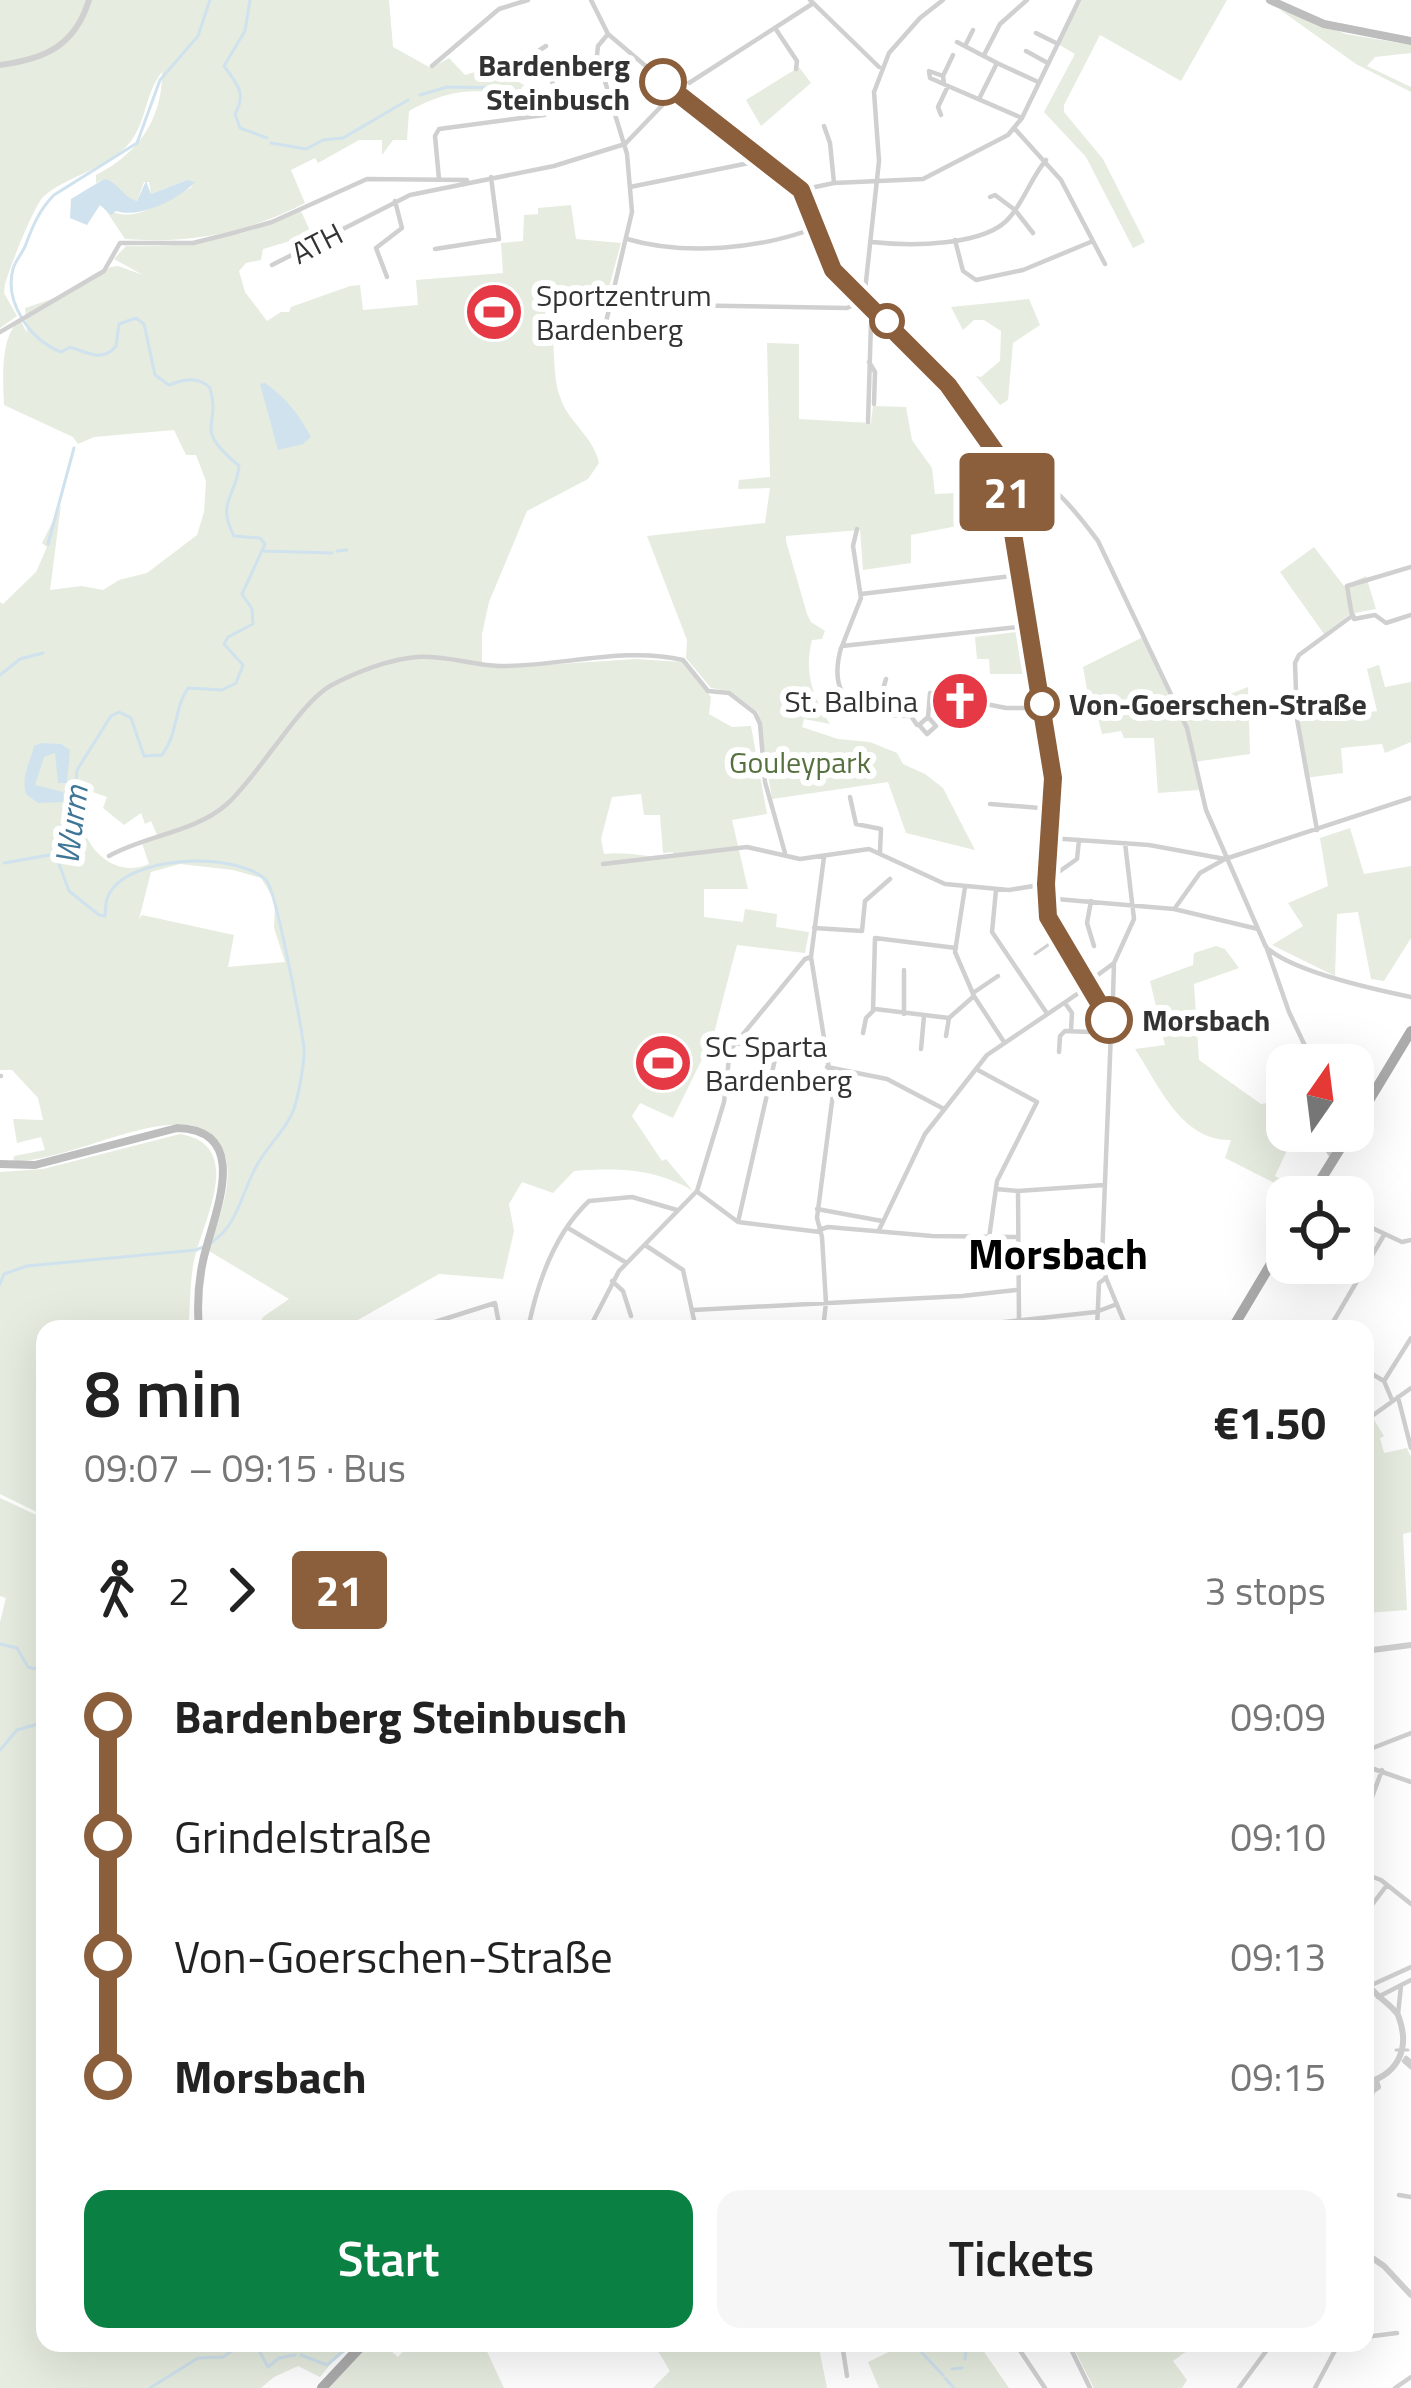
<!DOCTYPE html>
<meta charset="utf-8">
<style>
:root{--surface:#fff;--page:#f6f6f6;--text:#222;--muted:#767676;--accent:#0b8043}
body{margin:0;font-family:"Titillium Web",sans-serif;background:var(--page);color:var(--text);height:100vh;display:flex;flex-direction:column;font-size:45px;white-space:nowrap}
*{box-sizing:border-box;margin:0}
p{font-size:39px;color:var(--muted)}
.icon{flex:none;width:66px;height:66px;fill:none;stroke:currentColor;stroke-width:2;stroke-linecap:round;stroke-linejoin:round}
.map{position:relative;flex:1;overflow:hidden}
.sheet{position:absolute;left:36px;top:1320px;width:1338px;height:1032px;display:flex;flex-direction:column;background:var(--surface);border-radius:24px;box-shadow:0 12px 48px #0002}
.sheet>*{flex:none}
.badge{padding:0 24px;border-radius:9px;font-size:42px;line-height:78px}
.needle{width:78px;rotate:14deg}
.controls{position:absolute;left:1266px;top:1044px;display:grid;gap:24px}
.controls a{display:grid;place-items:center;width:108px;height:108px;border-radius:24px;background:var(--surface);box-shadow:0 12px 48px #0002;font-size:60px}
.map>.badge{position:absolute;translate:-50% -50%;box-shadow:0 0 0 6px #fff}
.legs{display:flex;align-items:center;gap:18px;height:132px;padding:0 48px;font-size:39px}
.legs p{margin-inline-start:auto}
.summary{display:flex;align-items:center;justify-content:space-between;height:204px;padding:0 48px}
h1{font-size:66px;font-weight:600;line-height:90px}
.primary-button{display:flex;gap:24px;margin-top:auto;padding:24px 48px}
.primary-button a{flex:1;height:138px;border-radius:24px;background:var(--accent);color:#fff;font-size:48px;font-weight:600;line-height:138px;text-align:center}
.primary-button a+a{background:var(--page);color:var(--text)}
ul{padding:0 48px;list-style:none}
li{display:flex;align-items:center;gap:42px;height:120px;font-size:45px}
li i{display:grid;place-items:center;width:18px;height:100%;margin:0 15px;background:currentColor}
li i::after{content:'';width:30px;height:30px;margin:-15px;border:9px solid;border-radius:50%;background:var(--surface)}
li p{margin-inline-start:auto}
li:first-child i{background:linear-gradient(#0000 50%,currentColor 0)}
li:last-child i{background:linear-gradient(currentColor 50%,#0000 0)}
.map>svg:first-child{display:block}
.green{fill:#e6ecdf;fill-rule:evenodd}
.water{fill:#cfe2ee}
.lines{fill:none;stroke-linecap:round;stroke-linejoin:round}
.stream{stroke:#cfe2ee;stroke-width:3}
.pedestrian{stroke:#d0d0d0;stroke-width:3}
.minor{stroke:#d0d0d0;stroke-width:4.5}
.tertiary{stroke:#d0d0d0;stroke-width:6}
.secondary{stroke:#bdbdbd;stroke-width:8}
.primary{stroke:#ababab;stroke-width:10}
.line-1-casing{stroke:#fff;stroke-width:27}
.line-1{stroke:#8b5e3c;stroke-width:18}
.stop-1-dot{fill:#fff;stroke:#8b5e3c;stroke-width:6}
.labels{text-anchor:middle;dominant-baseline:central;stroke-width:12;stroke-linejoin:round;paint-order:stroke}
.stop-label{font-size:30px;font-weight:bold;fill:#333;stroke:#fff;text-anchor:start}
.street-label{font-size:30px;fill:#333;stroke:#fff}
.poi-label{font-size:30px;fill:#333;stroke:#fff;text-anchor:start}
.park-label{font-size:30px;fill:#56703f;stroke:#fff}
.water-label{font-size:33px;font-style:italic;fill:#3f7597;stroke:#fff}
.district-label{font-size:42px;font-weight:bold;fill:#000;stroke:#fff}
</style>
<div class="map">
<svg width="1411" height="2388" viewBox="0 0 1411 2388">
<rect width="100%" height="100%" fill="#fff"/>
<!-- green -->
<path class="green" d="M0 0H389L393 47 431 68 449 58 465 75 492 67 524 85 512 100C477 83 441 93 409 111L407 140H393L382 155V140H359L318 163 315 158 291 170 305 203C247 233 190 244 125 239L103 206C131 229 164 200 192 187L187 180 151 194 149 182H144L137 201 127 198 104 179 96 183V175C137 155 163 119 162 72 145 93 147 120 131 141 110 169 67 175 43 197 33 208 10 267 5 284L4 293 17 316 0 328Z
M1081 0H1227L1181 81 1100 35 1064 105V112L1103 159 1145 242 1133 248 1086 157 1044 112 1075 54 1058 44Z
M1279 9 1346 34 1411 45V53L1375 57 1367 66 1411 87V92L1356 64Z
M799 67 811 83 761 126 746 100Z
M571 205 576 239 621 243 608 291 550 288V305L545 313C559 340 550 369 560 397 568 422 594 437 599 463L588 479 527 511 489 602 482 634V665L496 668 636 659 682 662 711 697 709 714 732 727 751 726 767 814 732 820 748 889H704V917L743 922 745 909 777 914 776 927 809 932 805 953 737 945 713 1037 673 1118 640 1103 632 1116 662 1161 666 1159 693 1191C655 1168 617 1168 574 1171L553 1193 522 1182 509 1204 514 1231 503 1279 439 1274 342 1329H257L263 1317 289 1299 209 1251C216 1224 233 1187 226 1159 222 1141 205 1126 186 1125 139 1120 67 1160 13 1162L14 1156 45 1150 41 1137 17 1143 13 1119 43 1120 38 1098 12 1070H0V602L3 604 36 572 47 547 42 543 61 505 50 590 82 586 103 590 119 580 147 573 197 535 204 512 206 481 196 455H186L174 430 94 437 78 444 73 437 4 405C3 378 0 337 20 319L27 333 25 308 70 293 111 267 118 266 143 275 114 259 126 246C189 248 243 238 301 211L315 242 312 244 307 236 263 249 261 260 246 263 239 271 245 292 267 321 281 312H289L291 307 350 286 360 285 363 310 418 305 416 280 503 273 501 243 523 241 524 215 538 214V208ZM87 790 107 797 103 808 124 825 141 813 145 824 151 821 157 835 142 843 149 864C119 877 92 856 83 828L87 819 80 814ZM641 794 644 815H660L663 853 673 852 674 857C649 858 627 851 604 854L601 839 612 797ZM180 864 233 870 261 878 275 901 274 928 285 962 228 967 234 935 142 915 139 919 151 872Z
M1029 299 1040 325 1013 343 1008 400 1000 405 976 376 981 377 1000 361 1001 331 984 320H974L963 330 951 307Z
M767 343 799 344V419L871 423 873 406 906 407 912 440 932 468 935 494 955 493 957 526 911 535V563L863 570 860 530 786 536V541L807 614 811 622 825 631 822 639 812 640C804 672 812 695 830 724L804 719 802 727 838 739 870 742 897 753 903 764 925 774 943 788 975 850 906 833 888 782 772 799 758 712 729 691 711 688 686 658 687 640 647 536 765 523 770 488 738 489 739 480 770 477Z
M1314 547 1344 586 1366 576 1376 609 1350 614 1324 634 1280 572Z
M1023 631 1030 674H990L989 659H977L975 637Z
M1143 637 1179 714 1248 687 1250 754 1194 762 1199 790 1158 793 1154 738H1124L1121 731 1102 734 1098 718H1092L1083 667Z
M1379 665 1385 687 1411 682V742L1385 753 1382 744 1341 748 1343 773 1305 778 1296 722 1377 711 1367 669Z
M1350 828 1364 874 1411 866V938L1384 981 1371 979 1358 912 1337 914 1335 976 1272 945 1303 926 1288 903 1328 886 1320 838Z
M1216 946 1225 949 1239 968 1194 984 1199 1060 1261 1104 1276 1102 1277 1130 1290 1144 1275 1176 1305 1193 1302 1197 1225 1158 1231 1140C1181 1141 1159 1085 1135 1049L1165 1045 1150 981 1193 965 1194 953Z
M180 1134C243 1144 207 1214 196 1253 189 1277 191 1305 188 1329H45V1516L0 1494V1172L43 1169Z
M1373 1418 1384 1436 1380 1438 1384 1453 1407 1448 1411 1457V1532L1403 1534 1407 1610 1367 1613 1365 1424Z
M0 1498 45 1519V2343H348L320 2377 298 2366 274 2377 261 2388H0V1622L6 1598 0 1596Z
M370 2343H382L398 2357 410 2343H483L504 2388H329Z
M653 2343H818L827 2388H653L670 2371Z
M893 2343H978L1009 2388H879L868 2362 893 2350Z
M1071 2343H1198L1173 2361 1187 2380 1182 2388H1094Z"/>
<!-- water -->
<path class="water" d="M104 179C118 181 122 197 137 201L146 181 151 194 187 180 195 182C179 199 140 219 116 211L111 215 100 205 87 225 70 218 71 199Z
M265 383C286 398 298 413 311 437L303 444 278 450 260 384Z
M41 743 61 744 70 750 67 783H58L55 753 44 757 35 785 63 792 65 802 38 803 26 794C21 775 30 764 34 746Z"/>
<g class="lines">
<!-- stream -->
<path class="stream" d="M250 0 245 31 224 66C237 84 247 93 235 114L240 128 267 138
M420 95 447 87 509 88
M271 143 306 149 323 140 343 138 408 100
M48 544 74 448
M264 551 332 553
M337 551 347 550
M0 675 20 659 43 653
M4 863 61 853
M0 1284 4 1274 27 1266 196 1250C238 1235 238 1199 257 1165 267 1146 286 1130 293 1111 298 1100 305 1060 304 1048 301 1025 276 889 266 880 237 851 122 854 107 899 105 905 106 911 105 916L99 915 69 891 59 864 63 852 61 827 73 810 77 770 111 716 119 712 131 718 144 756 162 755C178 734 174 708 188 688L222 690 236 683 243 665 224 644 228 637 253 624 252 609 242 594 265 544 260 538 234 536C216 502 236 497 239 466 191 425 222 430 210 388 199 376 184 379 169 385L155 375 144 324 136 318 119 324 116 346C103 363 86 352 70 347L61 352C30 340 4 302 13 269 16 259 23 253 26 244 33 225 40 209 54 195L137 143 160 80 198 36 210 0
M0 1644 17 1648 28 1667 36 1669 45 1664
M0 1750 17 1730 45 1722
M255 2343 268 2367 279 2358 295 2355
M920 2343 922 2353 943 2375
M301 2355 327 2365 353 2343
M965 2359 967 2343
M952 2369 962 2368
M945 2378 954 2388
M150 2388 198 2358 223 2357 243 2343"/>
<!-- pedestrian -->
<path class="pedestrian" d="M1035 954 1058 938
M1396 2050H1408"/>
<!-- minor -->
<path class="minor" d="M591 0 608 34 740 146 801 190 833 270 950 387 1001 460 1053 778 1046 884 1048 917 1104 1007 1111 1032 1102 1257 1106 1278 1127 1329
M810 0 879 67
M775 28 797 61 796 69
M1036 33 1056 43
M957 42 997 63 980 97
M965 46 973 30
M535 51 566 107
M1026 51 1046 62
M984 55 1000 24 1027 0
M521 62 546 46
M997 63 1036 81
M432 66 499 9 528 0
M943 76 953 55
M944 84 943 76 929 71 930 78 948 86 1022 118
M941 115 938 107 948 86
M824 126 830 143 834 183
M1015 129 1061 180 1105 264
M439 179 435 136 439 129 544 115 608 92
M630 187 759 161
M801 190 834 183 923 179 1008 135 1022 118 1079 0
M990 197 995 195 1015 210 1033 233
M627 239C685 256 759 249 815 228
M955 240 963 271 976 280 1023 270 1093 241
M872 242C908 246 986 247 1010 217 1025 199 1031 178 1046 160
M435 249 499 239 491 177
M272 265 410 195 554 166 625 144 675 92 812 4
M387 277 376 248 402 228 395 201
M864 300 879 161 874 92 889 53 920 18 943 0
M609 304 847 308 864 300
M606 322 632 212 627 154 597 55 598 46 608 34
M0 332 104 271 120 243H193L233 233 272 222 367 179 467 180
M869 362 875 372 874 404
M868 422 871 322 878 312
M1004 471C1041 464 1078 514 1098 541L1187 728 1206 810 1258 929
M857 529 853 546 861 598 842 646 1028 626
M861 594 1020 575
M1353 615 1354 619 1375 615 1386 623 1411 615
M841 648C825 706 864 715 911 716L917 725
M875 715 886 679
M928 717 936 726 927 734 919 725 928 717 930 693 969 692 986 704 1006 708H1024L1041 697
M850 797 856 824 881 829 880 852
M990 804 1052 809
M1317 830 1297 719 1295 663 1299 655 1352 616 1347 586 1411 567
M1050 838 1149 845 1225 859 1411 798
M109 856C146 835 194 833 227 804 259 775 299 704 330 686 354 673 389 659 417 657 445 655 472 665 499 666 559 667 624 646 683 660L708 691 729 693 755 713 760 724 765 782 785 853
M603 864 747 847 800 859 869 849 945 884 1009 890 1046 884
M1060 871 1077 859 1079 840
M965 887 955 952 974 996 1004 1042
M996 890 992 932 1046 1012
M1056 899 1174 909 1258 929C1259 931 1265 945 1266 947 1291 971 1377 990 1411 997
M1091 901 1087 923 1094 946
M1175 908 1200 873 1225 859
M814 928 862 931 865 901 890 879
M1266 946 1289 1012 1314 1065
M904 970V1014
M1091 980 1114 963
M973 993 998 976
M1065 1003 1072 1013 1071 1030
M875 1009 949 1018 974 996
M1112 1029 1114 963 1134 919 1125 843
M863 1033 866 1018 873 1011 875 938 956 948
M946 1036 949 1018
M735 1042 775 1055
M921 1049 924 1016
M1059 1052 1060 1036 1065 1031 1090 1032
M827 1067 887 1079 944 1109
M976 1069 1037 1102 997 1181 989 1238
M0 1076H1
M1327 1131 1325 1147 1333 1158
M996 1189 1018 1191 1104 1185
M1018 1191 1019 1321
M699 1193 738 1222 820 1232
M817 1209 882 1221
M1353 1219 1402 1242 1411 1240
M738 1222 776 1055 824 1045
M568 1228 625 1262
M819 1230 828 1227 932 1236 1016 1237
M879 1230 925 1134 987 1055 1089 986
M645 1245 683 1270 696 1329
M612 1281 623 1291 631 1316
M693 1310 962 1296 1016 1290
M1192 1327 1195 1329
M413 1329 495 1303 500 1329
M528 1329C537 1284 555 1233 589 1201L632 1197 677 1210
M589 1329 619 1271 697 1191 724 1102 730 1050 805 959 811 957
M823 1329 826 1303 822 1237 817 1218 833 1094 811 957 824 857
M941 1329 1096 1312 1117 1304
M1097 1329 1099 1283 1106 1278
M1329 1329 1384 1235
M1365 1370 1384 1381 1392 1400
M1384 1381 1411 1338
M1398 1397 1411 1448
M1365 1421 1411 1388
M1365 1751 1411 1733
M1365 1766 1411 1782
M1365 1816 1382 1770
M1365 1874 1381 1880 1411 1904
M1365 1914 1387 1885
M1365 1988 1411 1967
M1378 1997 1411 1980
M1398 2014 1401 1986
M1406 2058 1411 2062
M1404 2061 1411 2067
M1399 2195 1411 2197
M1365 2337 1397 2333
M1015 2343 1045 2388
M1068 2343 1090 2388
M847 2376 843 2350 850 2343
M1239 2388 1272 2343
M1315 2388 1339 2343
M1395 2388 1411 2377"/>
<!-- tertiary -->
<path class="tertiary" d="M0 65C45 59 75 46 89 0
M1365 1651 1411 1645
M1370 1987C1378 1998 1391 2004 1398 2015 1411 2048 1398 2073 1369 2082L1367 2087 1372 2091
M1365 2123 1372 2091 1378 2087 1376 2081
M1365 2253 1384 2266 1411 2295"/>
<!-- secondary -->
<path class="secondary" d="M1270 0 1324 24 1411 41
M0 1164 35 1165 177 1128C255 1130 212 1218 203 1261 198 1284 197 1306 199 1329"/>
<!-- primary -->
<path class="primary" d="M1353 1127 1411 1031
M1310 1197 1351 1131
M1232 1329 1287 1237
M322 2388 364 2343"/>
</g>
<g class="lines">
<defs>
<path id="line-1" d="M663 82 801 190 833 270 948 385 1001 460 1053 778 1046 884 1048 917 1109 1020"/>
</defs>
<!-- line-1 casing -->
<use href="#line-1" class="line-1-casing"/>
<!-- line-1 -->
<use href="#line-1" class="line-1"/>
</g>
<!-- icons -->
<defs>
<symbol id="stadium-disc" viewBox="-11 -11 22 22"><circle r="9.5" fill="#e63946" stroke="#fff"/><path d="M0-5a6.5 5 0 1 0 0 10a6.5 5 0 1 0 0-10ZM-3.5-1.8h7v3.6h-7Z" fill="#fff"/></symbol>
<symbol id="church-disc" viewBox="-11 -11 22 22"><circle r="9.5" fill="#e63946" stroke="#fff"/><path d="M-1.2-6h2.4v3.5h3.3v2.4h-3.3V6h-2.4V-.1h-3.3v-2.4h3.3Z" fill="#fff"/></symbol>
</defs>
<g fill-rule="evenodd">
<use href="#stadium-disc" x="461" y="279" width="66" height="66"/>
<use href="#church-disc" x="927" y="668" width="66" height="66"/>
<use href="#stadium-disc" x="630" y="1030" width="66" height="66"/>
</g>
<!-- markers -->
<g class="stop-1-dot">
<circle cx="663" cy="82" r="21"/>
<circle cx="887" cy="321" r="15"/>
<circle cx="1042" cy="704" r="15"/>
<circle cx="1109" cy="1020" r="21"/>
</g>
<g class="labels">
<!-- stop labels -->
<g class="stop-label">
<text x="630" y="65" text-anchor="end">Bardenberg<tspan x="630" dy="34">Steinbusch</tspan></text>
<text x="1069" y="704">Von-Goerschen-Straße</text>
<text x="1142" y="1020">Morsbach</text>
</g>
<!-- street labels -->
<g class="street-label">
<text transform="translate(317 243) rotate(-27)">ATH</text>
</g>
<!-- poi labels -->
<g class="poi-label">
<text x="536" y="295">Sportzentrum<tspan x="536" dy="34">Bardenberg</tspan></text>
<text x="918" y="701" text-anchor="end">St. Balbina</text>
<text x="705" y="1046">SC Sparta<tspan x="705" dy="34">Bardenberg</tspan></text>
</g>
<!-- park labels -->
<g class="park-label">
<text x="800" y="762">Gouleypark</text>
</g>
<!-- water labels -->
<g class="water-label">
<text transform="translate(71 825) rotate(-83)">Wurm</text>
</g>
<!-- district labels -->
<g class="district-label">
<text x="1058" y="1253">Morsbach</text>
</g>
</g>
</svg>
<div class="controls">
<a><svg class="needle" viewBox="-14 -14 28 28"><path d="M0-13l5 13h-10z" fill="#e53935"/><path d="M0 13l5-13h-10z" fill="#767676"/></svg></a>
<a><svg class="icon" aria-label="locate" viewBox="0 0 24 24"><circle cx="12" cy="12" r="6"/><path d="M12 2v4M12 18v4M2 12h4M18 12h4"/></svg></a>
</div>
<b class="badge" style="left:1007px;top:492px;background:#8b5e3c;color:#fff">21</b>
<section class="sheet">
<div class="summary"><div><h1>8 min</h1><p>09:07 – 09:15 · Bus</p></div><b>€1.50</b></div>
<div class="legs"><svg class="icon" aria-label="walk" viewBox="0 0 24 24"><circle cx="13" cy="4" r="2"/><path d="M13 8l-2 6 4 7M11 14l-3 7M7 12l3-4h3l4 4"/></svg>2<svg class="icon" aria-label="forward" viewBox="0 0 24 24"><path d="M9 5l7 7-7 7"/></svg><b class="badge" style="background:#8b5e3c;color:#fff">21</b><p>3 stops</p></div>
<ul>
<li><i style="color:#8b5e3c"></i><b>Bardenberg Steinbusch</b><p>09:09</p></li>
<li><i style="color:#8b5e3c"></i><span>Grindelstraße</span><p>09:10</p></li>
<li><i style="color:#8b5e3c"></i><span>Von-Goerschen-Straße</span><p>09:13</p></li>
<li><i style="color:#8b5e3c"></i><b>Morsbach</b><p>09:15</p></li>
</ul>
<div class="primary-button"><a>Start</a><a>Tickets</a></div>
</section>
</div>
